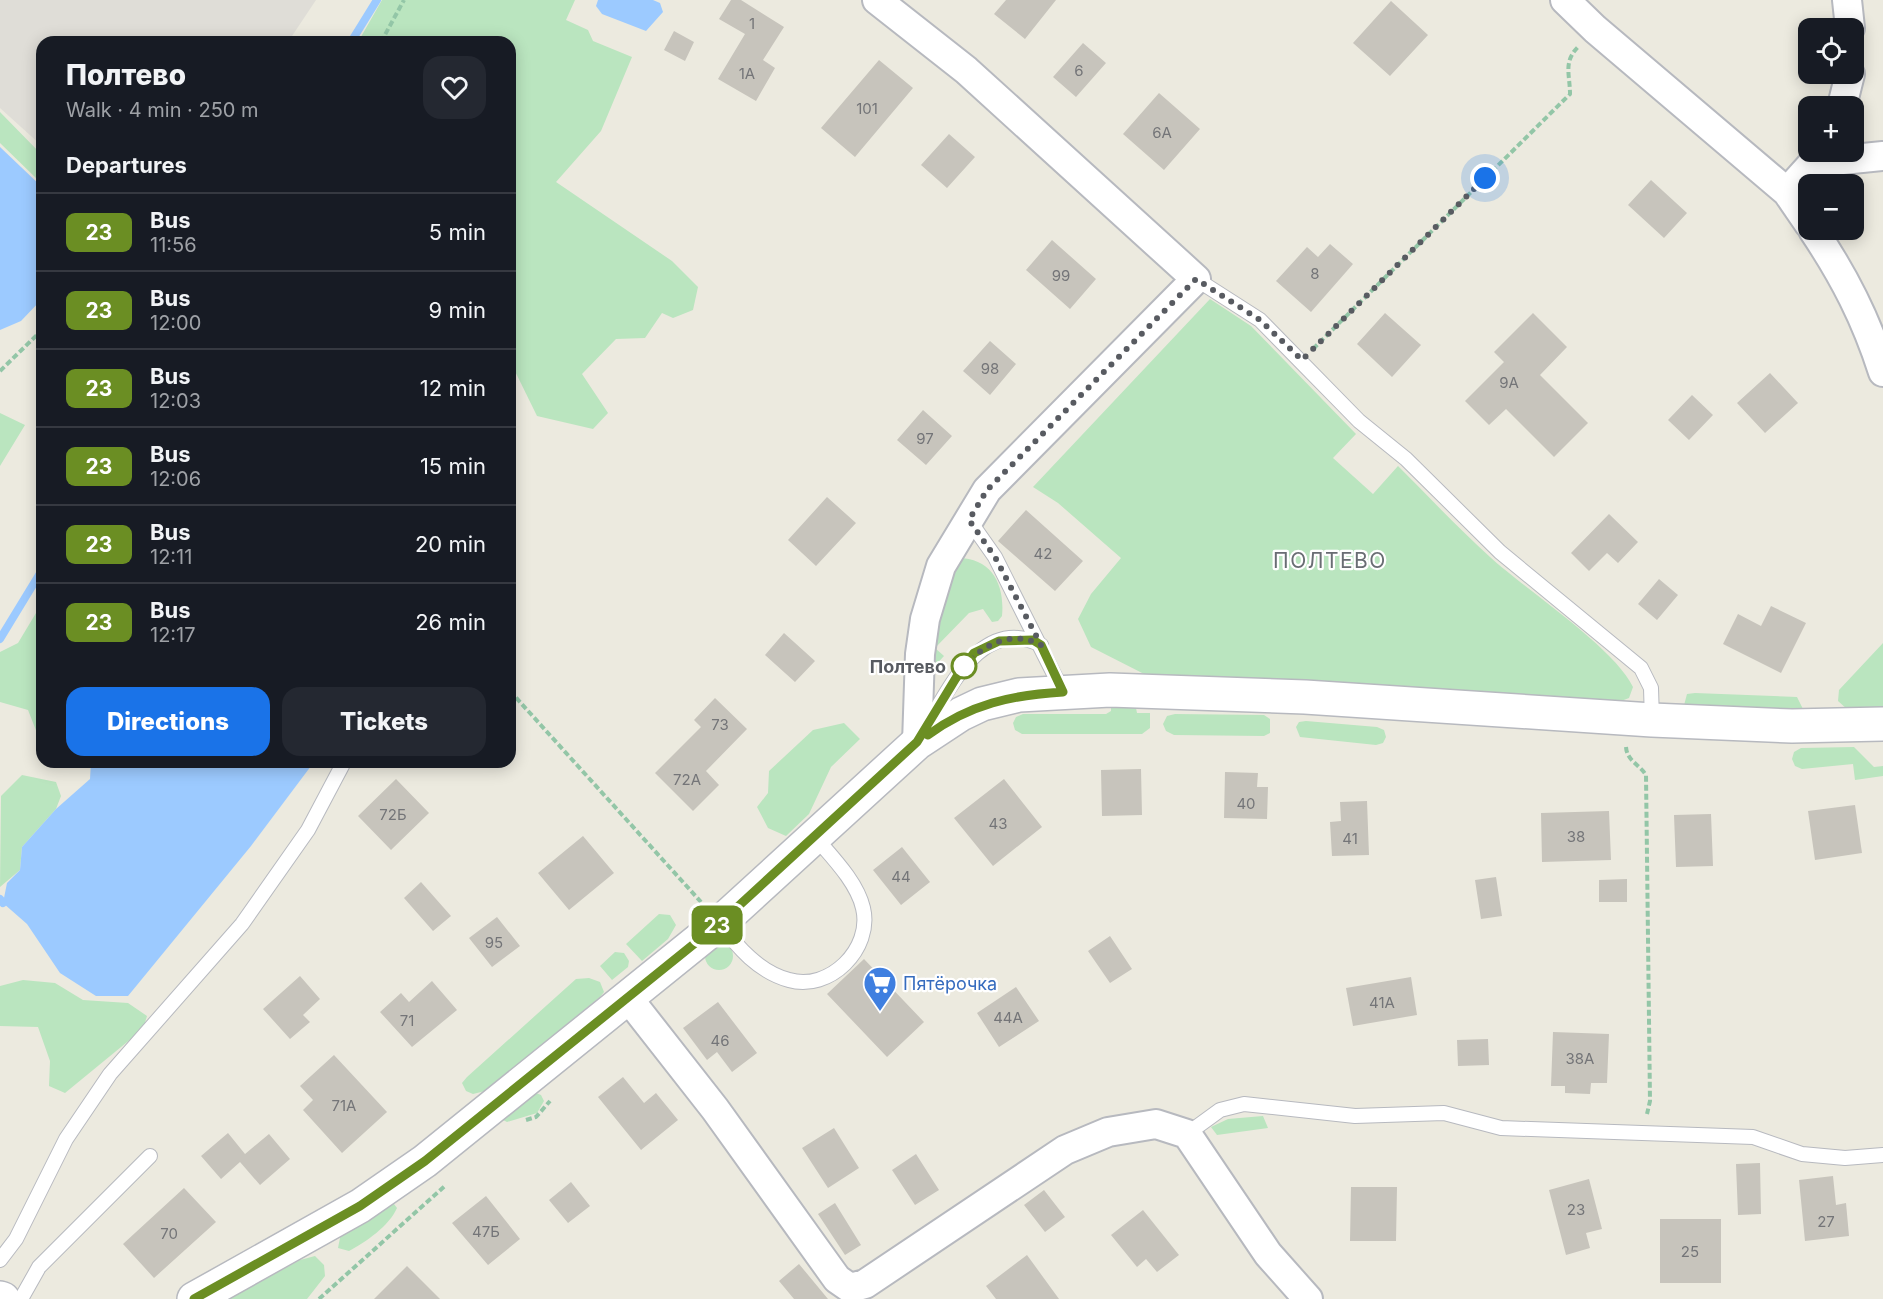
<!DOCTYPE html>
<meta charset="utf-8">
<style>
:root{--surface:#171b24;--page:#242831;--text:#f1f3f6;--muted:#9ea1a6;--line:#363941;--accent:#1a73e8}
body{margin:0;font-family:Inter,sans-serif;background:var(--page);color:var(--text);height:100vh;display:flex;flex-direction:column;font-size:22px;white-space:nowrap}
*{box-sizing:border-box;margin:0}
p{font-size:20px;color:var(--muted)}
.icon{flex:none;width:33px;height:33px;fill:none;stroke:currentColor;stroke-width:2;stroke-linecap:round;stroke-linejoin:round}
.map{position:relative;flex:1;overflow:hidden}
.drawer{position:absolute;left:36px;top:36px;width:480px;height:732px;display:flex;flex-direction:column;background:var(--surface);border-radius:18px;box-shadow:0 3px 15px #0003}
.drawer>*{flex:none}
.badge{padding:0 12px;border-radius:9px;font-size:21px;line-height:39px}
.controls{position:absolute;left:1798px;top:18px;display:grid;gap:12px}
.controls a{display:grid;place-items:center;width:66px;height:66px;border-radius:12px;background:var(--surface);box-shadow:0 3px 15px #0003;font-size:30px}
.you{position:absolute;width:30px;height:30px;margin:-15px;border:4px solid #fff;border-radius:50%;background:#1a73e8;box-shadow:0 0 0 9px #1a73e833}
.map>.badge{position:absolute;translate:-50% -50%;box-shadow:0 0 0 3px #fff}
h2{padding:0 30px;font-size:22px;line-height:54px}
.round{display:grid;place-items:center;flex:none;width:63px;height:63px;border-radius:18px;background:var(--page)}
.headline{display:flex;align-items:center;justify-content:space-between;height:102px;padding:0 30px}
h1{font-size:28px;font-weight:800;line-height:45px}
.cta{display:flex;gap:12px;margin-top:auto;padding:12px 30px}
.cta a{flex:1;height:69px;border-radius:18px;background:var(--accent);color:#fff;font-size:24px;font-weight:800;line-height:69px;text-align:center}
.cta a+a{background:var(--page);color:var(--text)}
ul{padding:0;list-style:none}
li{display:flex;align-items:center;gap:18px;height:78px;padding:0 30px;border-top:2px solid var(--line)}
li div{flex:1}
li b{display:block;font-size:22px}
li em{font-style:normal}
li .badge{min-width:66px;font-weight:700;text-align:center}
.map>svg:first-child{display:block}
.industrial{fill:#dfddd7}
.green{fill:#bae5bf}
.water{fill:#9ccaff}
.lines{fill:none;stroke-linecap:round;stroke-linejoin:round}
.stream{stroke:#9ccaff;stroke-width:8}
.building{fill:#c7c4bc}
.service-casing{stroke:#b7b9bf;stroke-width:16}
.minor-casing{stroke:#b7b9bf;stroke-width:32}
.tertiary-casing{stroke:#b7b9bf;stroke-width:36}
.path{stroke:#93c6a7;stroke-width:4;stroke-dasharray:6 3;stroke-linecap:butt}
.service{stroke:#fff;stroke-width:14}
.minor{stroke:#fff;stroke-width:28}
.tertiary{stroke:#fff;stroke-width:33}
.line-casing{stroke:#fff;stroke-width:14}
.line{stroke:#6b8e23;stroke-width:9}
.walk{stroke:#585b61;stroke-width:6;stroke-dasharray:0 10.8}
.stop-dot{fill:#fff;stroke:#6b8e23;stroke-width:3}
.labels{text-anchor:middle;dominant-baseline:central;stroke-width:4.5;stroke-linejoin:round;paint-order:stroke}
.number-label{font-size:15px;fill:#747578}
.stop-label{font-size:18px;font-weight:bold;fill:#585b61;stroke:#fff;text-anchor:end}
.shop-label{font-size:18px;fill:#366cbe;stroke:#fff;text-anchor:start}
.quarter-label{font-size:21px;letter-spacing:1.5px;fill:#696d73;stroke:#fff}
</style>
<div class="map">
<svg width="1883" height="1299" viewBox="0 0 1883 1299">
<rect width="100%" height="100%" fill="#eceadf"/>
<!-- industrial -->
<path class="industrial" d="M0 0H316L288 42H42V146L0 108Z"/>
<!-- green -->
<path class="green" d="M382 0H575L566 20 588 30 593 41 632 57 601 131 556 182 672 261 698 287 693 310 673 318 662 313 645 338 616 339 582 374 608 413 593 429 537 416 510 361V42H358Z
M0 112 42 155V180H38L0 143Z
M1210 299 1251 326 1356 434 1333 458 1373 494 1398 466C1428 496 1458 528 1490 557 1526 590 1614 647 1633 687L1629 698 1616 703 1150 677 1091 647 1078 619 1091 594 1121 558 1058 503 1033 487Z
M0 413 25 425 0 466Z
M958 558C992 558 1005 585 1002 616L998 621 992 622 983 609 969 613 935 648 944 656 932 669 926 658Z
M42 603V737L39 738 28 710 0 702V652L18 643Z
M1883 643V709L1848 710 1838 701 1839 690Z
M1695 693 1797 697 1803 709 1801 715 1683 709 1687 694Z
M1111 703H1135L1137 713H1150V728L1142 734H1022L1015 730 1013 723 1016 717 1023 714H1106L1111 711Z
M1175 714 1264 715 1270 719V733L1264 736 1174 735 1166 731 1163 724 1167 716Z
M1306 721 1377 727 1384 730 1386 737 1383 743 1376 745 1300 737 1296 727 1299 722Z
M844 723 860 739 831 767 809 814 786 836 768 828 757 807 768 793 769 771 813 730Z
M1854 747 1874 767 1883 766V776L1855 780 1853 764 1802 769 1795 766 1792 759 1794 752 1801 748Z
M22 775 56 782 61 796 56 809 22 847 20 870 0 887 1 796Z
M659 914 670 915 676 925 668 939 642 961 626 944Z
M705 956a14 14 0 1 1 28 0a14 14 0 1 1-28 0Z
M615 952 624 953 629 961 628 967 612 980 600 966Z
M589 978 600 982 604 992 600 997 485 1091 473 1094 466 1091 462 1083 467 1077 576 979Z
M23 980 55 983 83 1000 128 1003 147 1016 143 1029 65 1093 49 1086 50 1061 38 1027 0 1026V986Z
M531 1091 541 1095 544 1101 537 1113 507 1122 497 1117Z
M1263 1116 1268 1128 1217 1135 1211 1127 1228 1119Z
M391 1200 397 1208C389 1226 366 1242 349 1251L338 1248 342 1228Z
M315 1256 324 1265 325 1276 307 1299H229L300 1260Z"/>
<!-- water -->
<path class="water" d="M598 0H653L660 3 663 12 646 31 602 14 596 6Z
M0 147 42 187V299L21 321 0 330Z
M91 762H314L251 846 128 996H96L60 973 27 924 3 903 7 883 20 870 22 847 56 809 90 779Z"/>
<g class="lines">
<!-- stream -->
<path class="stream" d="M351 42 377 0
M0 639 42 570
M0 899 3 903"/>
</g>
<!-- building -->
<path class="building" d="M731 0H741L784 27 763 60 775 68 756 101 718 79 745 34 719 19Z
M1006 0H1056L1025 39 994 14Z
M1391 1 1428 35 1390 76 1353 43Z
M674 31 694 42 685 61 664 50Z
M1083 43 1106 63 1076 97 1053 77Z
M879 60 913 88 855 157 821 128Z
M1159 93 1200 129 1164 170 1123 134Z
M949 134 975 157 947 188 921 165Z
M1651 180 1687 213 1664 238 1628 205Z
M1052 240 1096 279 1070 309 1026 270Z
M1330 244 1353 264 1311 312 1276 281 1307 247 1318 257Z
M1385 313 1421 345 1392 377 1357 344Z
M1533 313 1567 347 1540 375 1588 423 1554 457 1506 409 1489 425 1465 401 1504 362 1494 352Z
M990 341 1016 364 990 395 963 371Z
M1770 373 1798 403 1765 433 1737 403Z
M1692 395 1713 415 1689 440 1668 420Z
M923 410 952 436 926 465 897 440Z
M827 497 856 523 816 566 788 540Z
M1026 510 1083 561 1055 591 998 541Z
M1609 514 1638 542 1618 563 1607 553 1589 571 1571 553Z
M1659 579 1678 595 1657 620 1638 604Z
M1771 606 1806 623 1781 673 1723 644 1738 614 1761 626Z
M784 633 815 661 795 682 765 655Z
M715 698 747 729 706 771 719 785 693 811 655 773 701 727 694 720Z
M1141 769 1142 815 1102 816 1101 770Z
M1225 772 1258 773 1257 787H1268L1267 819 1224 818Z
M396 779 429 813 391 850 358 816Z
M1004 779 1042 827 993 866 954 818Z
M1367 801 1369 855 1332 856 1330 822 1341 821 1340 802Z
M1855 805 1862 853 1815 860 1808 811Z
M1609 811 1611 860 1542 862 1541 813Z
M1711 814 1713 866 1676 867 1674 815Z
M583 836 614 873 569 910 538 873Z
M902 847 930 882 901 905 873 870Z
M1496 877 1502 916 1481 919 1475 880Z
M1627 879V902H1599V880Z
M421 882 451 916 433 931 404 898Z
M497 917 520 946 492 967 469 938Z
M1110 936 1132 969 1110 983 1088 951Z
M864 959 924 1022 887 1057 827 994Z
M300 976 320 999 303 1015 310 1022 290 1039 263 1009Z
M1411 977 1417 1015 1353 1026 1346 988Z
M432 981 457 1010 412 1047 380 1012 401 993 409 1002Z
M1016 987 1039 1021 999 1047 977 1013Z
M718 1002 757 1053 732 1072 717 1052 707 1060 683 1028Z
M1553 1032 1609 1034 1607 1083H1591L1590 1094 1565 1093V1086H1551Z
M1488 1039 1489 1065 1458 1066 1457 1040Z
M334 1055 387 1112 342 1153 303 1110 313 1100 300 1086Z
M623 1077 644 1103 656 1093 678 1120 641 1150 598 1097Z
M834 1128 859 1168 828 1188 802 1148Z
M228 1133 245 1154 269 1134 290 1159 260 1185 240 1162 221 1179 201 1156Z
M916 1154 939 1190 915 1205 892 1170Z
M1760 1163 1761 1214 1738 1215 1736 1164Z
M1833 1176 1836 1205 1846 1203 1849 1236 1805 1241 1799 1180Z
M1589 1179 1602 1229 1586 1233 1590 1248 1566 1255 1549 1190Z
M571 1182 590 1206 568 1223 549 1200Z
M1351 1187H1397L1396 1241H1350Z
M184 1188 216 1222 154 1278 123 1244Z
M1044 1190 1065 1217 1045 1232 1024 1205Z
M486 1196 520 1239 488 1265 452 1223Z
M835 1203 861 1245 845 1255 818 1214Z
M1143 1210 1179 1255 1157 1272 1146 1259 1137 1267 1111 1235Z
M1660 1219H1721V1283H1660Z
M1027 1255 1059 1299H996L986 1286Z
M799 1264 828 1299H794L779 1281Z
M407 1266 440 1299H374Z"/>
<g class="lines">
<defs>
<path id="service" d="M1196 279 1260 320 1359 421 1406 459 1500 552 1641 668 1651 688 1652 720
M969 520 995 557 1063 692
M927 725C951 686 983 615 1041 645
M720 923C737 947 759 972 789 980 829 992 873 949 863 908 857 882 832 857 815 837
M1187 1134 1220 1110 1244 1104 1355 1116 1444 1113 1501 1128 1753 1137 1802 1154 1845 1158 1883 1155
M0 1260 16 1239 66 1139 110 1074 242 924 308 830 344 762
M21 1299 39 1267 150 1156"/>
<path id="minor" d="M877 0 966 70 1196 279 987 490 941 566 925 619 920 654 917 743
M1565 0 1595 29 1787 192 1809 224
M1847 0 1850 28
M1842 106 1850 74
M1787 192 1813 163 1883 156
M1813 230C1844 276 1866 319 1883 372
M628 998 715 1109 837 1279 850 1288 865 1284 1065 1150 1108 1132 1156 1124 1187 1134 1268 1254 1308 1299"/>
<path id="tertiary" d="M0 1298 3 1299
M194 1299 360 1206 425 1161 720 923 917 743 961 714 982 704 1019 695 1110 690 1305 697 1652 720 1792 726 1883 724"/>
</defs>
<!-- service casing -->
<use href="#service" class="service-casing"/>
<!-- minor casing -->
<use href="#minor" class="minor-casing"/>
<!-- tertiary casing -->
<use href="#tertiary" class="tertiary-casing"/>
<!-- path -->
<path class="path" d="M381 42 404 0
M1313 349 1570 94C1570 75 1563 62 1578 47
M0 371 42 330
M510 691 701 902
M1626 747C1627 761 1639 764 1646 775L1650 1101 1647 1114
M526 1120 536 1117 550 1101
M319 1299 446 1185"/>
<!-- service -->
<use href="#service" class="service"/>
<!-- minor -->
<use href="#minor" class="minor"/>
<!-- tertiary -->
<use href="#tertiary" class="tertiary"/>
</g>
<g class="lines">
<defs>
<path id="line" d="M194 1299 360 1206 425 1161 720 923 917 742 956 678 974 653 999 641 1033 640 1041 645 1063 692C1012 695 970 704 928 735"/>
</defs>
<!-- line casing -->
<use href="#line" class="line-casing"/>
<!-- line -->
<use href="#line" class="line"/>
<!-- walk -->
<path class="walk" d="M964 666C983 645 1012 629 1041 645L995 557 969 520 987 490 1196 279 1260 320 1302 360 1485 178"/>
</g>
<!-- icons -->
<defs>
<symbol id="supermarket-pin" viewBox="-11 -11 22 30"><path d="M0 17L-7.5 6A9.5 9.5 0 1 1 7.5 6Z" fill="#3f7fe0" stroke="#fff"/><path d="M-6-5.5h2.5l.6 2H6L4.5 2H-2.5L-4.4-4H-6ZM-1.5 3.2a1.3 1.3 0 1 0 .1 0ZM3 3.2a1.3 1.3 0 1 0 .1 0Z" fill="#fff"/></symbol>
</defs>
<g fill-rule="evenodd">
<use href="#supermarket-pin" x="861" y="964" width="38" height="52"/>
</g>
<!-- markers -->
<circle class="stop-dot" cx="964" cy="666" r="12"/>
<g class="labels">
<!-- number labels -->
<g class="number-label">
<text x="752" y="23">1</text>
<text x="1079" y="70">6</text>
<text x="747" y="73">1А</text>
<text x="867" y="108">101</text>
<text x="1162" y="132">6А</text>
<text x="1315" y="273">8</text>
<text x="1061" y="275">99</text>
<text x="990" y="368">98</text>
<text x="1509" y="382">9А</text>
<text x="925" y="438">97</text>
<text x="1043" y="553">42</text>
<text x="720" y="724">73</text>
<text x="687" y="779">72А</text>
<text x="1246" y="803">40</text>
<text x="393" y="814">72Б</text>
<text x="998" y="823">43</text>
<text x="1576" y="836">38</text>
<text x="1350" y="838">41</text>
<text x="901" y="876">44</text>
<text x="494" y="942">95</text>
<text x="1382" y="1002">41А</text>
<text x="1008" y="1017">44А</text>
<text x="407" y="1020">71</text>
<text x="720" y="1040">46</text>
<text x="1580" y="1058">38А</text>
<text x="344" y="1105">71А</text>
<text x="1576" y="1209">23</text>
<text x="1826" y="1221">27</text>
<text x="486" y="1231">47Б</text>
<text x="169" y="1233">70</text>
<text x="1690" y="1251">25</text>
</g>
<!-- stop labels -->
<g class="stop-label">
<text x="946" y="666">Полтево</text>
</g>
<!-- shop labels -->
<g class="shop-label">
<text x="903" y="983">Пятёрочка</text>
</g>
<!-- quarter labels -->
<g class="quarter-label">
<text x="1330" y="560">ПОЛТЕВО</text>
</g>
</g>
</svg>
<div class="controls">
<a><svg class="icon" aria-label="locate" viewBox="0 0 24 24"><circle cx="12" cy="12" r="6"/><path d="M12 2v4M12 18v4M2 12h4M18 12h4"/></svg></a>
<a>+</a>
<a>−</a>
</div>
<div class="you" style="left:1485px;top:178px"></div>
<b class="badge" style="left:717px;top:925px;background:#6b8e23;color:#fff">23</b>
<section class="drawer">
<div class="headline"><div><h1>Полтево</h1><p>Walk · 4 min · 250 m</p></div><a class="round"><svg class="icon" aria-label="heart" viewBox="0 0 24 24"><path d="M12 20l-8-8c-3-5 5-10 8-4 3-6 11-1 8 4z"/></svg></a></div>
<h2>Departures</h2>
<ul>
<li><span class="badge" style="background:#6b8e23;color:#fff">23</span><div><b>Bus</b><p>11:56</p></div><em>5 min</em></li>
<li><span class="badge" style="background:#6b8e23;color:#fff">23</span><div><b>Bus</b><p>12:00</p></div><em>9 min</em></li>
<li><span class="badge" style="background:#6b8e23;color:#fff">23</span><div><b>Bus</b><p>12:03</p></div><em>12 min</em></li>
<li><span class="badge" style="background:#6b8e23;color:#fff">23</span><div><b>Bus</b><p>12:06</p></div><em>15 min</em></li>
<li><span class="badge" style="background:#6b8e23;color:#fff">23</span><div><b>Bus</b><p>12:11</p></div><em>20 min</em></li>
<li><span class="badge" style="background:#6b8e23;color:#fff">23</span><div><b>Bus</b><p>12:17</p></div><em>26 min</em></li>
</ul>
<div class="cta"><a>Directions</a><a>Tickets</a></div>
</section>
</div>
